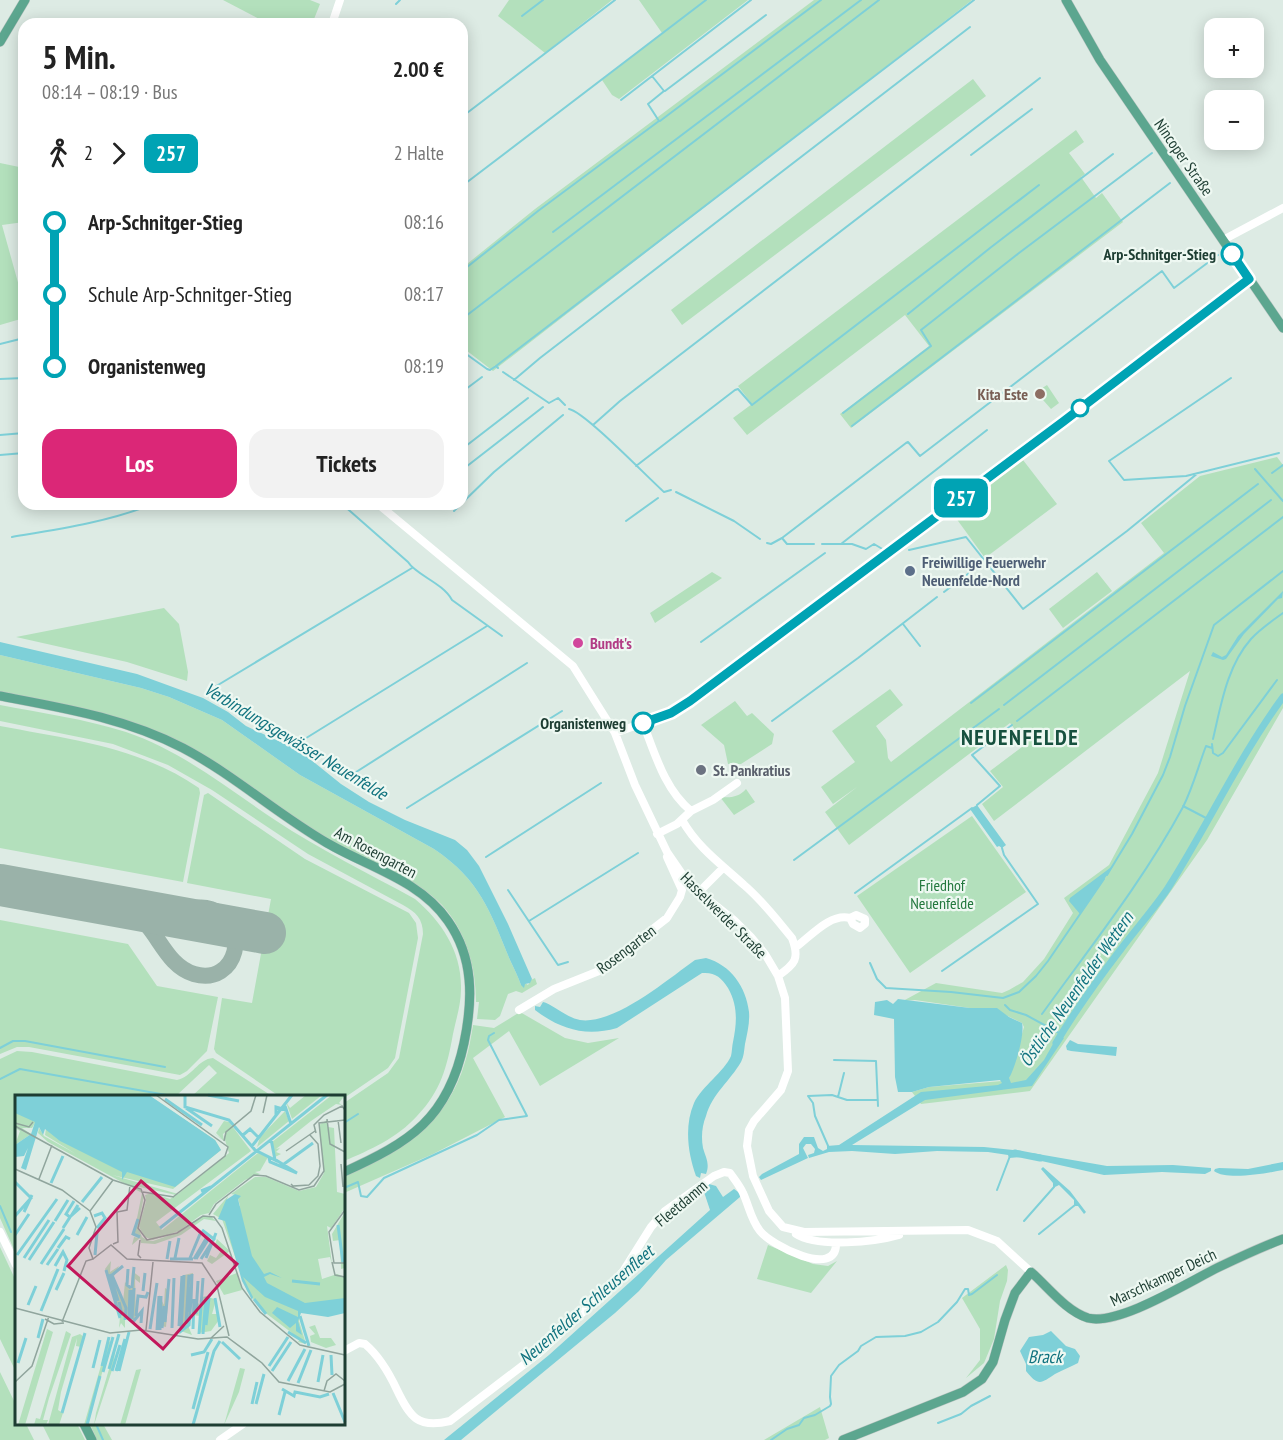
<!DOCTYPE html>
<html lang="de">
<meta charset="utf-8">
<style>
:root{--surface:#fff;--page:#f2f2f2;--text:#222;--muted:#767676;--accent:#db2777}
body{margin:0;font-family:"PT Sans Narrow",sans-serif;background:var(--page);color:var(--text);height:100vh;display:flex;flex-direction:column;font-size:22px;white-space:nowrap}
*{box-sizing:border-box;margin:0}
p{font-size:20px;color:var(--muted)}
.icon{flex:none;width:33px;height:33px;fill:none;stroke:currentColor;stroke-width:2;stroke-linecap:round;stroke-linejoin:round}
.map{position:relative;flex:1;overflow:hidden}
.sheet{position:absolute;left:18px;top:18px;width:450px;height:492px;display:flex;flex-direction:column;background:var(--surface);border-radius:18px;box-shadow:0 3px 15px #0003}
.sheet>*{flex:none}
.badge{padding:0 12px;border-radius:9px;font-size:21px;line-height:39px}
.buttons{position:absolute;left:1204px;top:18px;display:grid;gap:12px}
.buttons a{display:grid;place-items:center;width:60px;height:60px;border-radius:12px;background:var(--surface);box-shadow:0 3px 15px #0003;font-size:30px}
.map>.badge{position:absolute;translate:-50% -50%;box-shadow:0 0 0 3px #fff}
.legs{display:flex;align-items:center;gap:9px;height:66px;padding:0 24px;font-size:20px}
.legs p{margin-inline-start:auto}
.summary{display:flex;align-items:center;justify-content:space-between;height:102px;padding:0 24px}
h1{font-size:33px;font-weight:600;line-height:45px}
.action{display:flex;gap:12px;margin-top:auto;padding:12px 24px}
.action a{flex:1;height:69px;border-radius:18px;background:var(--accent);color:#fff;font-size:24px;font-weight:600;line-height:69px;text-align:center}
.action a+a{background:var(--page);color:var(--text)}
ul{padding:0 24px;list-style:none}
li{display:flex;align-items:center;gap:21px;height:72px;font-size:22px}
li i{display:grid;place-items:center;width:9px;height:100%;margin:0 8px;background:currentColor}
li i::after{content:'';width:15px;height:15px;margin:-8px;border:4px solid;border-radius:50%;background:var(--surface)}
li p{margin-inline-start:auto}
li:first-child i{background:linear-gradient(#0000 50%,currentColor 0)}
li:last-child i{background:linear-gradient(currentColor 50%,#0000 0)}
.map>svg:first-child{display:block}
.green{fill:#b3e0bc}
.water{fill:#7ed0d8}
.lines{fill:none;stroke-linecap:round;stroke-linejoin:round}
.stream{stroke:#7ed0d8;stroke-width:2}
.canal{stroke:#7ed0d8;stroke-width:7}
.taxiway{stroke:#9ab2a9;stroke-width:16}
.runway{stroke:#9ab2a9;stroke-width:42}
.major-casing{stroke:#bbc5c2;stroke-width:10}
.minor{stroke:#fff;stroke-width:8}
.major{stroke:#5ca68f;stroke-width:9}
.line-1-casing{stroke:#fff;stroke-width:14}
.line-1{stroke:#00a3b4;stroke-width:9}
.stop-1-dot{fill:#fff;stroke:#00a3b4;stroke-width:3}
.education-dot{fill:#8d6e63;stroke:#eef8f2;stroke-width:2}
.service-dot{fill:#5c6f8a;stroke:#eef8f2;stroke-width:2}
.hotel-dot{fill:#d1479c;stroke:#eef8f2;stroke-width:2}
.worship-dot{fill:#6b7280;stroke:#eef8f2;stroke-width:2}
.labels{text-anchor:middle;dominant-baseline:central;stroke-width:4.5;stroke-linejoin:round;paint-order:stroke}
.street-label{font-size:16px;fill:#1d3d32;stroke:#eef8f2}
.stop-label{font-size:16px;font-weight:bold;fill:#1d3d32;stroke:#eef8f2;text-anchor:end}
.education-label{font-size:16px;font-weight:bold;fill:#785e54;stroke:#eef8f2;text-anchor:end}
.service-label{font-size:16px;font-weight:bold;fill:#4e5e75;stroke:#eef8f2;text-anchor:start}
.hotel-label{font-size:16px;font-weight:bold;fill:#b23c85;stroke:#eef8f2;text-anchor:start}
.worship-label{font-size:16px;font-weight:bold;fill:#5b616d;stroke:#eef8f2;text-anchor:start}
.park-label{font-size:16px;fill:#23783e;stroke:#eef8f2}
.water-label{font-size:18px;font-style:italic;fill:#11737f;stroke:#eef8f2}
.district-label{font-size:22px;font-weight:bold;letter-spacing:1.5px;fill:#17513f;stroke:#eef8f2}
.inset-river{fill:none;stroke:#7ed0d8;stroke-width:3}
.inset-road{fill:none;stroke:#90a59d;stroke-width:1.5}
.view{fill:#c2185b;fill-opacity:0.15;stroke:#c2185b;stroke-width:3}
.inset-edge{fill:none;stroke:#1d3d32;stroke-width:3}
</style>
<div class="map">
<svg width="1283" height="1440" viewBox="0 0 1283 1440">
<rect width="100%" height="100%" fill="#ddebe4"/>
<!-- green -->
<path class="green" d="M223 0H310L320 4 312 24H269Z
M509 0H612L545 53 498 16Z
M639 0H748L619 99 612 95 602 80 662 33Z
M814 0H972L493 371 462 347V268L535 209Z
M973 79 986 96 682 325 671 310Z
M1076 130 1084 142 1069 153 1085 174 1081 177 1096 198 1102 193 1123 222 851 428 840 414 929 346 905 315 747 435 733 418 752 404 738 386Z
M0 163 24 168V222L2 225 24 304V318L0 325Z
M1047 385 1059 403 1051 409 1036 392Z
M1277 457 1283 465V708L1207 840 1030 1091 921 1104 912 1092 929 1087 1002 1081 1009 1078 1024 1027 1022 1023 991 1008H970L915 1000 903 1001 936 983 1002 993 1009 990 1023 982 1044 959 1073 913 1064 898 1109 865 1158 773 1190 671 994 821 982 804 1003 787 990 771 1026 744 1010 723 849 845 825 812 857 787 833 804 821 787 855 762 832 731 890 689 903 705 876 726 886 740 888 758 891 762 1164 553 1141 523 1200 476Z
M1023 460 1057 504 985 558 953 514Z
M712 572 722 578 655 623 650 613Z
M1097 572 1112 591 1063 628 1049 609Z
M164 608 179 624 188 672 187 681 127 662 16 637Z
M0 655 141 688 169 697 222 720 300 775 434 849C480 880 490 911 510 960 514 968 518 977 521 985L525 983 528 985 531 980 535 978 537 984 522 993 516 991 508 994 500 1016 495 1020 477 1019 479 1002H476C476 967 466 931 442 905 414 876 374 866 339 846 285 814 234 778 182 743 124 715 63 704 0 692Z
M735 701 747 716 752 713 774 734 772 744 741 764H728L724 745 701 725Z
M0 705C42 713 85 719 126 732 182 751 227 788 275 820 320 850 368 873 415 899 442 922 462 952 461 989 461 1005 456 1019 453 1034 447 1067 441 1091 417 1116 397 1138 370 1150 344 1161V1103L388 1073 399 1058 423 934C423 919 416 912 403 905L308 854 212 790 168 765 113 744 0 721Z
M0 726C68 739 140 747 199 788L200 793 183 882 0 848Z
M746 789 755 802 734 815 720 797C731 798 739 797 746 789Z
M208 793 305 859 409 913 416 923 418 938 395 1058 388 1068 344 1098V1096H290L276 1094 216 1053 214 1049 222 998 252 1003 271 899 187 883 204 795Z
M972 816 1026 892 910 973 857 896Z
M0 920 128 944 157 986 218 997 207 1051 187 1071 180 1075 29 1047H17L0 1054Z
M520 1012 565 1038 588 1043 619 1038 540 1086 509 1031 473 1058 505 1117 433 1154 344 1193V1176C399 1151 447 1125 465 1062 469 1050 471 1037 473 1025L494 1028Z
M17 1051 32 1052 177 1080C192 1077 198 1059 213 1058L272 1096H192L217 1073 209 1065 176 1096H16V1254L0 1218V1059Z
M768 1245 813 1264 828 1266 837 1261 811 1293 757 1279Z
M0 1247 16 1281V1372L0 1339Z
M1006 1265 1008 1270 1007 1281 1000 1301 994 1339 984 1363 966 1378 980 1360V1329L962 1298Z
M0 1372 16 1405V1424H26L34 1440H0Z
M820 1407 829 1438 825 1440H764Z
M42 1424H77L85 1440H50Z
M90 1424H103L112 1440H97Z"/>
<!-- water -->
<path class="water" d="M1283 591 1282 598 1278 599 1244 634 1226 659 1223 660 1211 656 1213 652 1222 657 1226 655 1238 636Z
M0 642 137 674 203 698 228 712 246 726 300 751 341 784 369 802 405 820 455 840 467 850 479 866 508 924 532 979 530 983 525 984 524 988 521 985C518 977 514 968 510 960 490 911 480 880 434 849L300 775 222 720 169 697 141 688 0 655Z
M977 805 1006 845 1002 848 999 846 997 847 970 809Z
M1114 865 1080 914 1069 901 1070 898Z
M706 958C731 965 746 987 749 1012 750 1023 747 1034 745 1044 744 1051 744 1056 741 1062 730 1081 712 1094 706 1116 702 1126 701 1137 703 1148 706 1158 710 1164 706 1174L701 1173 700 1178 696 1176C688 1154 684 1126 694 1103 702 1086 724 1072 731 1056 732 1052 732 1046 733 1042 737 1022 738 1006 728 988 721 977 715 972 702 973L617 1028C585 1037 560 1029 535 1010V1006L540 1007 543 1002C551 1003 565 1017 580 1020 614 1025 667 980 695 960Z
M898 999 970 1008H997L1009 1017 1022 1023C1025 1034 1015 1068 1009 1078L1011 1083 1026 1080 1044 1060 1058 1035 1064 1038 1032 1086 925 1100 852 1145 984 1147 1022 1151 1025 1153 1023 1157 1009 1158 1008 1155 988 1152 937 1151 895 1154 852 1151 829 1152 809 1158 808 1155 814 1153 815 1149 811 1144H806L803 1148 808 1158 761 1180 759 1177 762 1174 799 1154V1144L804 1137H814L818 1148 823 1151 827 1149V1146L839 1145 921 1092 998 1085 1002 1083 1000 1080 929 1087 912 1092H898L895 1077 894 1019 874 1015 875 1002 887 1000 893 1004Z
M1070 1040 1078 1044 1117 1047 1116 1056 1071 1051 1067 1050 1066 1046Z
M1032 1153 1107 1166 1173 1165 1211 1168V1171L1205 1174 1162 1172 1104 1175 1037 1160 1031 1157Z
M1283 1162V1170C1267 1173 1227 1181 1214 1171L1215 1169 1219 1168 1248 1169Z
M1043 1167 1070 1191 1086 1212 1084 1214 1078 1206H1074V1200L1059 1185 1053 1188V1183L1041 1169Z
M709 1184 716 1186 723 1197 734 1189 741 1194 740 1197 666 1260 639 1291 615 1313 461 1440H444L549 1355 710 1210 703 1189H706Z
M1051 1331 1066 1346 1075 1349 1080 1356 1078 1363C1071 1367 1062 1370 1055 1374 1041 1383 1039 1387 1026 1371V1364L1020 1351 1029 1337 1043 1335Z"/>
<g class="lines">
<!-- stream -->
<path class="stream" d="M396 4 400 0
M522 16 543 0
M665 91 766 15
M621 100 751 0
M467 113 615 0
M660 121 821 0
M971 155 1032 109
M462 186 706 0
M553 232 861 0
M462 271 538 211 659 121 648 104 664 91 652 76
M908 314 990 248 1113 154
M462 319 879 0
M0 344 24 338
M462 351 487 369 490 370 496 366 498 368
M496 366 974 0
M503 372 549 403 558 398 565 405
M1231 378 1109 461 1124 480 1186 476 1279 453
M0 379 24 378
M514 380 540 358 970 27
M462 392 482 377
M569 409C585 412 647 477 664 492L671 490
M843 413 931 346 921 330 1019 253 1152 153
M593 425 620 401 1040 78
M852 426 1170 183
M0 435 24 433
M462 449 528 398
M0 455 24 453
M636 466 735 390 738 389 752 405 1039 185
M1255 469 1283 501
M462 470 543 407
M1272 473 1283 465
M676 492 734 521 760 539
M462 503 494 472 563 415
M342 504 408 562C416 575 443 583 452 600L502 636
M454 511 461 504
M626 521 658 498
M12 537C60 529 108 522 153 504
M782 538 787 544H814
M767 543 771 544 782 538 906 443 908 442 920 456 1162 271 1174 288 1218 255
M822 544H852L866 549 874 544 884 550
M841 544 987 430
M909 550 966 537 1023 609 1127 531 1198 473
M944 592 985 561
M903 624 920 646
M701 642 825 553
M213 688 412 568
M971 703 1258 484
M1004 705 1271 500
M772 721 858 658 937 597
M1017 721 1283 517
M1213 739C1221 705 1227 666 1251 639 1260 629 1272 621 1283 613
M303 740 487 626
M1212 744 1213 753 1218 756 1223 753 1277 680
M353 774 527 663
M977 805 1000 786 972 755 1012 725
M1183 806 1206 818H1210
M407 808 562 711
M486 857 601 783
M794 860 999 709
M1107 875 1132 834 1163 775 1170 757 1185 706 1214 625 1283 571
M508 890 558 965 568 962
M855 893 972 808
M529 921 638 853
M870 963 877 979 886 988 951 992 1003 998 1019 992 1036 976 1048 961 1104 879
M942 971 1038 904 1004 855 1002 848
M1005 1005 1010 1010 1026 1015 1061 1034
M1042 1014C1091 946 1143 881 1183 807 1193 787 1198 767 1206 746L1212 748
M0 1048 13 1041H25L165 1067
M834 1060 876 1061 878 1106
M0 1079 20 1069 172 1096
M838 1097 844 1073
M344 1123 358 1114
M829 1148 815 1116 813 1103 808 1096 832 1095 847 1100H877
M344 1188 358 1182 361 1196 367 1197 384 1178 477 1135 499 1120 527 1116 488 1040 489 1036 494 1033
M997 1190 1010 1156
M0 1206 11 1232
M1024 1221 1054 1187
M1039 1234 1075 1205
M938 1423 961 1414 971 1406 990 1396
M96 1424 103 1440
M771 1440 787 1429 799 1425 804 1418 815 1415 830 1406 831 1404 830 1397 831 1376 839 1365 858 1351 861 1346 876 1337 905 1336 921 1332 938 1322 957 1302 965 1289H968L969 1295 972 1294 997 1275"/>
<!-- canal -->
<path class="canal" d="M1056 1043C1075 1011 1098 979 1121 949 1136 929 1154 909 1168 888 1208 825 1239 757 1283 697
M1015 1153 1040 1158"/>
<!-- taxiway -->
<path class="taxiway" d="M125 909C157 920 161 964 194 974 237 987 253 923 211 909 195 904 185 913 170 914 157 915 142 911 129 909"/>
<!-- runway -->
<path class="runway" d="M0 885 265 933"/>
<defs>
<path id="major" d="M1066 0 1100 60 1283 328
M0 42 25 0
M0 696C63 708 125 718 183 748 234 775 277 814 327 843 368 867 420 880 448 921 474 958 473 1000 464 1043 448 1119 410 1142 344 1172
M84 1424 92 1440
M843 1440 963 1392 982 1379 993 1362 1005 1320 1015 1293 1031 1272C1048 1287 1066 1311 1088 1318 1119 1326 1190 1281 1219 1267 1240 1257 1261 1247 1283 1239"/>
</defs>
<!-- major casing -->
<use href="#major" class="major-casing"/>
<!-- minor -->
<path class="minor" d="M332 24 340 0
M1223 240 1283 208
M378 504 573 666 615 733 635 785 667 852 689 884 734 920 751 937 765 954 778 976 785 998 788 1071 781 1090 754 1121 749 1130 747 1146 753 1176 769 1211 783 1227 804 1232 968 1230 997 1241 1031 1272
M643 723C655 754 665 790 691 811
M615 733 671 713 690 701 1064 421 1249 279
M682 820C698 848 721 864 744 885 762 900 777 920 792 938 800 959 795 964 778 976
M657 834 677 824 691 811 713 800 737 783
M698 893 723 868
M796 947C811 936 830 913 850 918L856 915 865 919V924L860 928 853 924 850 918
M519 1010 554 989 599 971 667 918 680 897 682 890 667 857
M0 1232 16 1265
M796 1234C817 1248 875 1242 899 1235
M344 1351 359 1343 365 1344C378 1355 390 1375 397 1390 410 1417 418 1429 450 1421L539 1353 609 1288 624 1270 651 1227 665 1211 714 1176 724 1172 730 1173C735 1180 740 1186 743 1193 749 1206 751 1220 760 1231 771 1245 836 1279 836 1244
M220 1440 243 1424"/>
<!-- major -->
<use href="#major" class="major"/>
</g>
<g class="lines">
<defs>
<path id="line-1" d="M643 723 671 713 690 701 1064 421 1249 279 1232 254"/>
</defs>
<!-- line-1 casing -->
<use href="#line-1" class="line-1-casing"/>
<!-- line-1 -->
<use href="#line-1" class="line-1"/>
</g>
<!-- markers -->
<g class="stop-1-dot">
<circle cx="1232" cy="254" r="10"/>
<circle cx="1080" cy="408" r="8"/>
<circle cx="643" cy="723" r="10"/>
</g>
<circle class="education-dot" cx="1040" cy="394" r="6"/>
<circle class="service-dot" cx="910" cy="571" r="6"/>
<circle class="hotel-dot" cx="578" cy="643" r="6"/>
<circle class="worship-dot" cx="701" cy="770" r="6"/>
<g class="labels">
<!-- street labels -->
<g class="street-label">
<text transform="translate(1184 157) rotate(55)">Nincoper Straße</text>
<text transform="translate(376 852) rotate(28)">Am Rosengarten</text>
<text transform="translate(724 915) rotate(45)">Hasselwerder Straße</text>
<text transform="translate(626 949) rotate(-37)">Rosengarten</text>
<text transform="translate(681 1203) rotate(-40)">Fleetdamm</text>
<text transform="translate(1163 1277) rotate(-25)">Marschkamper Deich</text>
</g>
<!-- stop labels -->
<g class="stop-label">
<text x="1216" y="254">Arp-Schnitger-Stieg</text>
<text x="626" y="723">Organistenweg</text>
</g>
<!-- education labels -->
<g class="education-label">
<text x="1028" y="394">Kita Este</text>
</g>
<!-- service labels -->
<g class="service-label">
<text x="922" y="562">Freiwillige Feuerwehr<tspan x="922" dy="18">Neuenfelde-Nord</tspan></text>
</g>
<!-- hotel labels -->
<g class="hotel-label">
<text x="590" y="643">Bundt's</text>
</g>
<!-- worship labels -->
<g class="worship-label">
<text x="713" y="770">St. Pankratius</text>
</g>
<!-- park labels -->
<g class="park-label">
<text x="942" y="885">Friedhof<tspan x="942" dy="18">Neuenfelde</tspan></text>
</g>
<!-- water labels -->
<g class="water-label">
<text transform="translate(296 741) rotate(31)">Verbindungsgewässer Neuenfelde</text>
<text transform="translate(1076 989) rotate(-55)">Östliche Neuenfelder Wettern</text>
<text transform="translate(586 1305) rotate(-41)">Neuenfelder Schleusenfleet</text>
<text x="1045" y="1356">Brack</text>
</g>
<!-- district labels -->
<g class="district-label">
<text x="1020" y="737">NEUENFELDE</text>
</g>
</g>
<!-- overview -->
<g transform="translate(15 1095)">
<rect width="330" height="330" fill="#ddebe4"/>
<path d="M0 0H133L200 45 206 55 158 94 97 80 163 99 214 58 209 42 212 36 208 39 209 46 197 37 207 44 201 38 209 26 214 27 236 56 141 127 147 135 243 58 253 62 245 76 240 77 245 79 230 85 199 109 194 118 186 120 164 136 138 145 130 142 124 132 131 106 130 100 137 98 155 104 161 100 120 91 126 95 129 101 123 132 127 142 132 145 138 146 164 137 188 121H195L201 126 189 124 166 140 140 149 126 148 125 143 117 150 119 142 124 143 119 138 127 98 33 47 23 38 24 33 29 41 61 59 30 40 31 34 21 26 17 33H7L16 39 0 50 5 36 0 33ZM291 0H307L277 24 271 7 275 13ZM317 0H330L324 8 327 10 321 9 296 26 261 54 265 53 261 57 266 59 260 62 257 47ZM270 16 274 26 242 52 245 42ZM312 25 313 32 319 33 322 97 330 99V113L316 133 312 131 317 169 315 162 303 164 307 184 322 179 330 182V210L286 213 284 226 291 249 283 247 285 244 248 216 232 196 207 124 198 119 213 101 210 113 225 111 222 100 216 99 240 82H251L284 96 301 92 309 78 304 30ZM330 117V173L326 174 325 145 318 146 317 139ZM202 144 215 156 197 169 192 166 195 160 201 163 206 156 199 152ZM96 166 95 177 104 171 98 183 108 208 110 187 116 194 117 176 125 182V188L120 184 121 221 118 227 110 223V233L106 228 104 233 105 222 90 174ZM178 178 174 233 177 240 166 236 169 180ZM222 178 227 195 209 200 201 186ZM150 193 154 195 151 232 142 230 144 200 149 210ZM192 201 201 205 197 219H204V225L196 236 184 238 185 221 178 220 179 204 186 211 187 202ZM300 230 305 243H316L321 250 311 253 296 247 295 241 300 239 294 232ZM32 234 38 237 10 330H3ZM51 236 56 239 34 303 28 325H33L31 330H19L21 323 25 324ZM65 239 69 242 66 252 61 251 62 243 46 297 43 315 48 318 44 330H33L57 242ZM93 246 96 247 72 330H69ZM100 254 99 269 79 330 81 318ZM225 273 230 274 224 297 209 330ZM126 274 110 330H105L121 275Z" fill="#b3e0bc"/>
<path d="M0 0H134L200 45 206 55 160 92 112 77 107 85V77L45 46 30 34 28 40 24 32 11 75 6 73 13 53 9 61 0 62V50L16 39 20 27 0 18ZM220 99 226 101 223 104 237 161 249 179 255 177 267 183 255 179 249 182 252 188 290 208 330 203V218L313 222 286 218 283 226 287 240 281 236V228L275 233 257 218 262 212 283 222V216L250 202 228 182 238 202 237 205 227 186 210 126 203 124 211 105Z" fill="#7ed0d8"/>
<path class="inset-river" d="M170 0V12L214 25 240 55 260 65 256 44M193 0 224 6M150 4 187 30M270 11 276 29M171 13 197 31M261 20V12L271 15M228 40 235 34 243 42M237 51 277 0M254 63 255 67 282 78 261 65M269 69 298 48M0 87 16 103 0 121M36 88 48 61M194 93 186 96 196 92M67 107 87 82M63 110 56 121 65 113M9 117 17 100M79 121 87 118 90 123 82 133M123 124 118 139 125 142M40 126 53 105M323 130 328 168M48 133 55 122 51 119 59 106M145 133 312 0M0 140 14 119M62 140 72 122M43 153 51 142 55 144M2 160 42 104M80 160 82 138M9 163 34 125M160 163 164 143M175 163 185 139M191 163 201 138M152 164 155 146M155 164H178M179 164 192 142M181 164 194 143M186 164 199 144 187 135M14 165 39 127M26 169 49 134M32 170 43 154M40 171 48 157 52 165 49 176M108 171 97 180 111 213 110 225M113 174 112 190 116 193M91 175 105 223M95 179 103 206M177 179 176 205 179 207M169 180 166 236 174 230 176 205M277 186 305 189M117 193 119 172M41 195 49 178M128 196 130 178M200 203 205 232M239 204 251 219M13 210 21 191M103 215 107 220 104 207M26 216 43 174M173 217 174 192M181 219 183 186M121 221 123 201 131 202 133 197M285 221 294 251M114 224 115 195M115 224 117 195M117 224 119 193M118 227 127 216 126 228M150 227 154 184M171 229 174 180M191 230 194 203M164 231 167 181M147 233 149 211M157 233 159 183M135 234 142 188M178 234 179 204M142 235 144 201M145 235 146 201M273 237 291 248M184 239 188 183M188 239 191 202M23 243 28 224M207 247 225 264M176 260 189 257 197 244M316 260 317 280M3 268 11 243M87 271 94 242M254 271 273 242M78 273 85 245M94 274 104 239M97 276 105 250M101 276 110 244M104 276 114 237M257 276 276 247M88 277 98 242M273 286 290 254M303 287 308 260M283 288 296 255M267 294 279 301 280 297 305 302 314 299M318 298 330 327M237 309 242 287M241 309 249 279M178 314 193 257M47 318 70 238M264 320 270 297M72 330 85 281M178 330 199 256 205 246"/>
<path class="inset-road" d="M141 0 213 52 210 61 158 102M248 18 252 0M312 24 315 49 330 57M323 25 326 48M0 28 14 32 18 27M0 31 98 85 126 94 130 105 123 133 132 145 162 138 188 121 199 122 207 133 227 193 245 217 285 250 330 260M301 38 299 30 309 20 327 11 330 15M209 46 211 37 236 16 241 0M271 56 300 36M326 69 328 92M0 74 47 95 75 116M24 84 37 50M276 89 278 91H280L294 90 278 91M294 90 303 81 305 71 303 49 295 40M128 97 159 102M330 115 314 137 319 168H330M194 120 201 109 239 80 251 81 284 95 299 91 309 76 304 28 330 25M125 145 123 160 126 163M98 149 103 147 102 117 112 115 115 90M78 164 96 150 112 164 187 168 202 191 214 241M317 167 320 180 330 182M0 213 95 238 126 235 183 244 212 242 247 268 264 287 315 297 330 289M30 224 39 229 49 228M47 227 71 166 78 164 74 153 81 132 75 116 98 85M131 235 138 167M195 244 209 231M0 287 17 271 34 221M309 296 312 286 321 279 330 286"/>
<path class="view" d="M126 86 222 169 148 254 53 171Z"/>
<rect width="330" height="330" class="inset-edge"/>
</g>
</svg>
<div class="buttons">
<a>+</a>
<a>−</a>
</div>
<b class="badge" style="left:961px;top:498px;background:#00a3b4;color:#fff">257</b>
<section class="sheet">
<div class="summary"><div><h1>5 Min.</h1><p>08:14 – 08:19 · Bus</p></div><b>2.00 €</b></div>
<div class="legs"><svg class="icon" aria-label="walk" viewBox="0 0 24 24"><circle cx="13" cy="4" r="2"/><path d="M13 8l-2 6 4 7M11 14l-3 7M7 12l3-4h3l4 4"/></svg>2<svg class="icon" aria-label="forward" viewBox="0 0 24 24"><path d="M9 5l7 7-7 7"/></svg><b class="badge" style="background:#00a3b4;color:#fff">257</b><p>2 Halte</p></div>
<ul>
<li><i style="color:#00a3b4"></i><b>Arp-Schnitger-Stieg</b><p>08:16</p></li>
<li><i style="color:#00a3b4"></i><span>Schule Arp-Schnitger-Stieg</span><p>08:17</p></li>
<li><i style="color:#00a3b4"></i><b>Organistenweg</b><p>08:19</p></li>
</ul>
<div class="action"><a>Los</a><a>Tickets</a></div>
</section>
</div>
